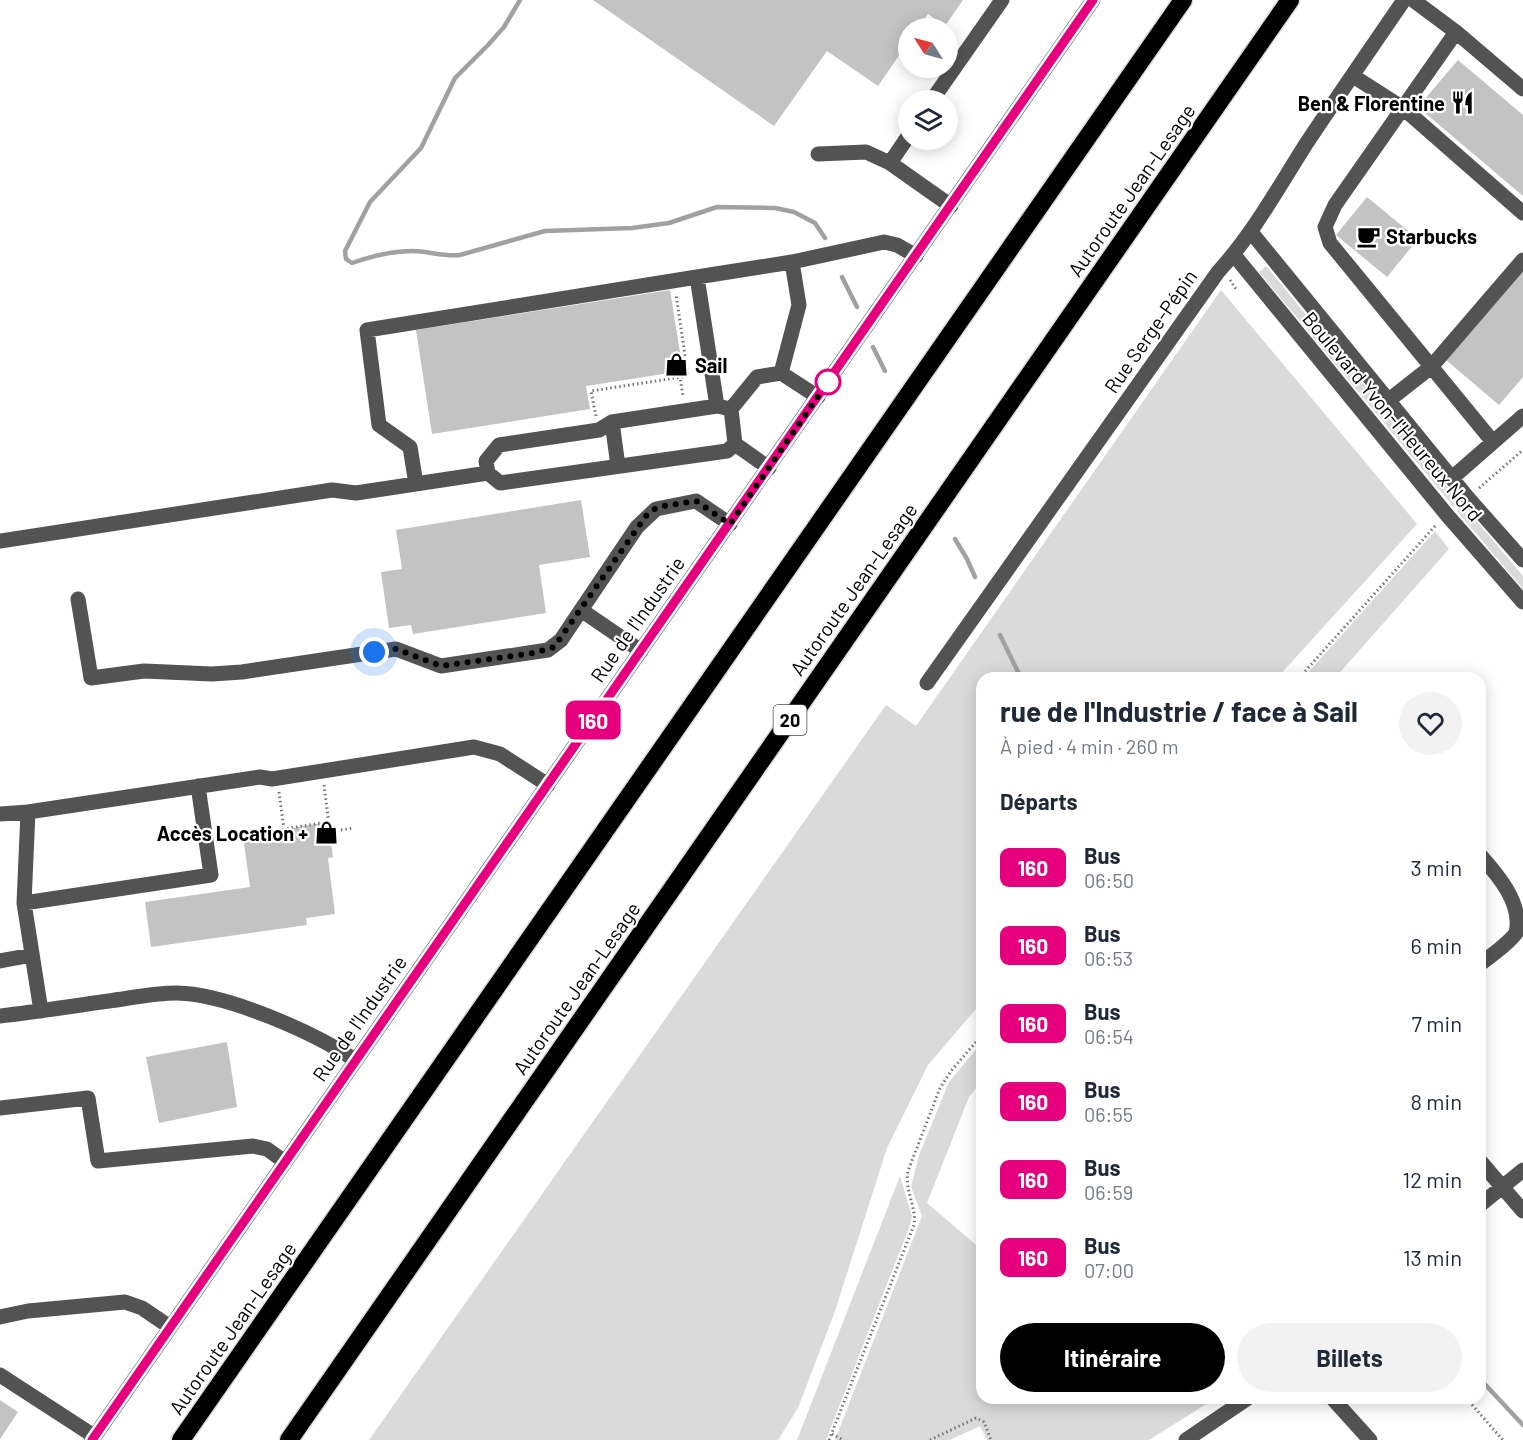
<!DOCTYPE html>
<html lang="fr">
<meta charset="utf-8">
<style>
:root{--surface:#fff;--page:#f2f2f3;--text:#1f2937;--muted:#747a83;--accent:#000}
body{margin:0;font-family:Barlow,sans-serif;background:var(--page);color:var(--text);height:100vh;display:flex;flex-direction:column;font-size:22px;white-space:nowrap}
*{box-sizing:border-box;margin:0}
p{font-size:20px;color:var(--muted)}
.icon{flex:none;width:33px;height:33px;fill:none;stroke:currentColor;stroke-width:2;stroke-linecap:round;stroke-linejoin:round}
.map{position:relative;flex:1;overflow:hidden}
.panel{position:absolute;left:976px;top:672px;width:510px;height:732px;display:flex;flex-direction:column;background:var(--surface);border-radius:18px;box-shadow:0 3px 15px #0003}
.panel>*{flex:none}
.badge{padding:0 12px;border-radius:9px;font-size:21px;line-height:39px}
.needle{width:39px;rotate:306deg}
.buttons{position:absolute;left:898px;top:18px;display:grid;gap:12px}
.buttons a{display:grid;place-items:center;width:60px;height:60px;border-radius:50%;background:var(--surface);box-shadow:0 3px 15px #0003;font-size:30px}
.you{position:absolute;width:30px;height:30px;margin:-15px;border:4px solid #fff;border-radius:50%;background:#1a73e8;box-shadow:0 0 0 9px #1a73e833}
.map>.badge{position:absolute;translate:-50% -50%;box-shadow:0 0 0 3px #fff}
h2{padding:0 24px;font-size:22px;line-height:54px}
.round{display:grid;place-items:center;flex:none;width:63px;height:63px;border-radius:32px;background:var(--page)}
.overview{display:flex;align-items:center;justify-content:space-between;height:102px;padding:0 24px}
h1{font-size:28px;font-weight:700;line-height:45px}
.action{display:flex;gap:12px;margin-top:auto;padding:12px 24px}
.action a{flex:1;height:69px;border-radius:36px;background:var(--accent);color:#fff;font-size:24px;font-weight:700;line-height:69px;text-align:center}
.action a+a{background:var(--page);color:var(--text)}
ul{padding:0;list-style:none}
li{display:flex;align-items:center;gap:18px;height:78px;padding:0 24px}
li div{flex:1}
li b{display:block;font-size:22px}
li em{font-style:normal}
li .badge{min-width:66px;font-weight:700;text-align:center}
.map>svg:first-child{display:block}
.green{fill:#dadada}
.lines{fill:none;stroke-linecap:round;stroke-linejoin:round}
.stream{stroke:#a1a1a1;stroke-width:4.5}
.building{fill:#c3c3c3}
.highway-casing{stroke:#dbdbdb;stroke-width:21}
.path{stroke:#757575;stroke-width:3;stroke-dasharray:1.5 3;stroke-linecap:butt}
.minor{stroke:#535353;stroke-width:15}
.highway{stroke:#000;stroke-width:18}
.line-casing{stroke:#fff;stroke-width:14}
.line{stroke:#e6007e;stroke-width:9}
.walk{stroke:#000;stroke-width:6;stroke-dasharray:0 10.8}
.stop-dot{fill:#fff;stroke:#e6007e;stroke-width:3}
.labels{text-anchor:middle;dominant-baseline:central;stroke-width:4.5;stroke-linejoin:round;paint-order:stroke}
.shield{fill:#fff;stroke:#4c4c4c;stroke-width:1.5}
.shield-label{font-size:18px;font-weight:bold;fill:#000}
.poi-label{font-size:20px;font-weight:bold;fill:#000;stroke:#fff;text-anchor:end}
.street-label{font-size:20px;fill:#000;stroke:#fff}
</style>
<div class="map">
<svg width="1523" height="1440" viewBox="0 0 1523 1440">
<rect width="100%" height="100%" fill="#fff"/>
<!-- green -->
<path class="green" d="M1266 266 1459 501 1453 506 1259 272Z
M1221 290 1417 524 1277 678H982V1002L928 1065 887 1148 835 1311 798 1408 778 1440H369L886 705 916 726Z
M1464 506 1523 576V589L1457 511Z
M1435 531 1449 549 1335 678H1303Z
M982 1042V1081L969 1097 927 1203 982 1250V1398H1208L1211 1401 1149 1440H987L980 1426 950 1440H835L922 1216 911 1187 919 1155 949 1082Z
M900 1176 912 1216 909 1228 826 1440H797Z"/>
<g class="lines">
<!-- stream -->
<path class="stream" d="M520 0 504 27 488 45 455 78 421 148 370 202 345 251 346 259 352 263C372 256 391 251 412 251 429 251 443 257 460 255L545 231 632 228 669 223 717 207 775 208 794 212 815 223 825 238
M842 277 857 307
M873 347 885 371
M955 539 967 559 975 577
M1000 635 1021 678
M1480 1379 1523 1425"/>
</g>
<!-- building -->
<path class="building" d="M593 0H963L945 26 928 14 918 28H909V41L878 86 827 51 774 126Z
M1458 60 1523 115V196L1418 107Z
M1367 197 1418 239 1387 277 1336 235Z
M1523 270V377L1499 405 1446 360Z
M670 290 683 371 586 386 590 409 432 434 416 330Z
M581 500 590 557 539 565 546 613 413 634 411 625 389 628 381 572 402 569 396 530Z
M328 822 333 857 328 858 335 914 306 918 307 925 151 947 145 902 250 887 243 836Z
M227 1042 237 1107 159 1123 146 1057Z
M0 1400 18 1412 0 1439Z"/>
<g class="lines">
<defs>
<path id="highway" d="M181 1440 1183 0
M289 1440 1290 0"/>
</defs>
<!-- highway casing -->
<use href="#highway" class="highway-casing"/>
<!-- path -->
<path class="path" d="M1230 280 1236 289
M679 371 683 396
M596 416 591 391 688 376 676 294
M1479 488 1523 450
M1299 678 1436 525
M324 785 330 832 352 828
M279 792 284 829 328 822
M1466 1398 1503 1440
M832 1434 843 1440
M829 1440 914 1225C917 1207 904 1190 908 1171L940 1088 951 1071 982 1035
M930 1440 976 1418 984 1422 991 1440"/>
<!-- minor -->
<path class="minor" d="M1413 0 1456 32 1523 89
M1456 32 1335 205 1325 227 1330 243 1493 442
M1353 76 1403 108 1523 213
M932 100 1002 0
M909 135 890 163 951 206
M818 154 866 152 890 163
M1251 232 1468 498 1523 560
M1234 255 1447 515 1523 602
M781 373 799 305 792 262 884 242 897 245 916 256
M1389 400 1431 367 1523 260
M717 406 697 277 792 262
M731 409 717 406 612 422 599 430 499 445 486 461 488 473 500 483 727 451 735 444
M612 422 618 466
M769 468 735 444 731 409 757 377 781 373 818 397
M1452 478 1523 416
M416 484 410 447 379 425 367 330 697 277
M0 541 332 490 356 493 488 473
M78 599 91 678 144 671 212 674 242 672 396 649 441 666 548 650 561 640 581 610
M641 651 581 610 637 527 656 509 696 501 730 524
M927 683 1218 272C1253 234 1278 188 1306 144 1338 96 1371 48 1404 0
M0 814 28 812
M1480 855C1498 875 1523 904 1516 933 1507 945 1492 955 1480 964
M24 903 211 875 198 786
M0 961 32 955
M41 1011 24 903 28 812 260 777 272 779 474 747 500 754 548 785
M0 1016C36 1012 72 1006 109 1001 131 998 154 993 177 993 227 994 313 1032 355 1060
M0 1108 88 1098 98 1161 253 1146 267 1149 285 1162
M1480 1161 1523 1211
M1480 1205 1523 1170
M0 1317 28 1311 125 1302 142 1308 170 1327
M0 1375 94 1436
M1332 1398 1370 1440
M92 1440 1093 0
M1186 1440 1248 1398"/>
<!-- highway -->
<use href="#highway" class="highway"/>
</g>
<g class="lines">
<defs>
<path id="line" d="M92 1440 1093 0"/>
</defs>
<!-- line casing -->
<use href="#line" class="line-casing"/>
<!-- line -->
<use href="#line" class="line"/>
<!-- walk -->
<path class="walk" d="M374 652 396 649 441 666 534 653 554 647 646 516 656 508 664 506 696 501 730 524 828 382"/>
</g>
<!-- icons -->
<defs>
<symbol id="restaurant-bare" viewBox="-9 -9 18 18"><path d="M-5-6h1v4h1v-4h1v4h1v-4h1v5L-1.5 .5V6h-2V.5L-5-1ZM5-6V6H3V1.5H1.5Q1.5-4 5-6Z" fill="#000" stroke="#fff" stroke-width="2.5" paint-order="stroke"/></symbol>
<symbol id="cafe-bare" viewBox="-9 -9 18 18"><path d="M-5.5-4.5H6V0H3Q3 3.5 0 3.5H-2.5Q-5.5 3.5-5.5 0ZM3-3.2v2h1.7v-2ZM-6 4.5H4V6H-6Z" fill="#000" stroke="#fff" stroke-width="2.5" paint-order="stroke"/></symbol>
<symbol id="shop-bare" viewBox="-9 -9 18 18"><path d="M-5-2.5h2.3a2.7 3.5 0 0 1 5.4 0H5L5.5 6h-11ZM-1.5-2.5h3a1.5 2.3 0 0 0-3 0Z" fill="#000" stroke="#fff" stroke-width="2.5" paint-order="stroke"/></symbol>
</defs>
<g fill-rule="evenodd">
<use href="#restaurant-bare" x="1446" y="86" width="33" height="33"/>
<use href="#cafe-bare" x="1352" y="220" width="33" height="33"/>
<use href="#shop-bare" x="660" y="348" width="33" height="33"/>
<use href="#shop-bare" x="310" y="816" width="33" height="33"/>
</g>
<!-- markers -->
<circle class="stop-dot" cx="828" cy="382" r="12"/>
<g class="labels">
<!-- shield labels -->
<rect class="shield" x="773.5" y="705" width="33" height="30" rx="4.5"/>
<g class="shield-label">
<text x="790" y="720">20</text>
</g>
<!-- poi labels -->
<g class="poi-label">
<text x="1445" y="103">Ben &amp; Florentine</text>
<text x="1386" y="236" text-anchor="start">Starbucks</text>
<text x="695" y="365" text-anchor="start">Sail</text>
<text x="308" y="833">Accès Location +</text>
</g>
<!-- street labels -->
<g class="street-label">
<text transform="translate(1131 190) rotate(-55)">Autoroute Jean-Lesage</text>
<text transform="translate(1150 331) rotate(-55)">Rue Serge-Pépin</text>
<text transform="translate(1393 416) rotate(50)">Boulevard Yvon-l'Heureux Nord</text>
<text transform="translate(853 589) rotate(-55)">Autoroute Jean-Lesage</text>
<text transform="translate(637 619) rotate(-55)">Rue de l'Industrie</text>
<text transform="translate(576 988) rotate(-55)">Autoroute Jean-Lesage</text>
<text transform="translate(359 1018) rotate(-55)">Rue de l'Industrie</text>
<text transform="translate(232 1328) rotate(-55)">Autoroute Jean-Lesage</text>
</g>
</g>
</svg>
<div class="buttons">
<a><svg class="needle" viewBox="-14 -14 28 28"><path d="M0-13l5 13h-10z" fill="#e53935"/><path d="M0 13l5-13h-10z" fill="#747a83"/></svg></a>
<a><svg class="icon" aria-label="layers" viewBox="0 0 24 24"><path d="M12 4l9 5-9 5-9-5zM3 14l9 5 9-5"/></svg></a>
</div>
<div class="you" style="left:374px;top:652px"></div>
<b class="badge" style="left:593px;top:720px;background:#e6007e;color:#fff">160</b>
<section class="panel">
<div class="overview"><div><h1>rue de l'Industrie / face à Sail</h1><p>À pied · 4 min · 260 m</p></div><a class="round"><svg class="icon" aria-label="heart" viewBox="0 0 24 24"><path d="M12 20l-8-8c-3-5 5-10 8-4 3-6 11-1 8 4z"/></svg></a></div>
<h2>Départs</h2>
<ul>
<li><span class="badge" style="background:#e6007e;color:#fff">160</span><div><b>Bus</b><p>06:50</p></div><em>3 min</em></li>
<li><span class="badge" style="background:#e6007e;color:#fff">160</span><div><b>Bus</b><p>06:53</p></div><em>6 min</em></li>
<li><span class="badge" style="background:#e6007e;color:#fff">160</span><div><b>Bus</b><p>06:54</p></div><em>7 min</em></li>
<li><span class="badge" style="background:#e6007e;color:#fff">160</span><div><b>Bus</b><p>06:55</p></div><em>8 min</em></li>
<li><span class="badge" style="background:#e6007e;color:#fff">160</span><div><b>Bus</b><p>06:59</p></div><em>12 min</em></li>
<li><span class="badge" style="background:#e6007e;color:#fff">160</span><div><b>Bus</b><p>07:00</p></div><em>13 min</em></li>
</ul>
<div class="action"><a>Itinéraire</a><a>Billets</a></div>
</section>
</div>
